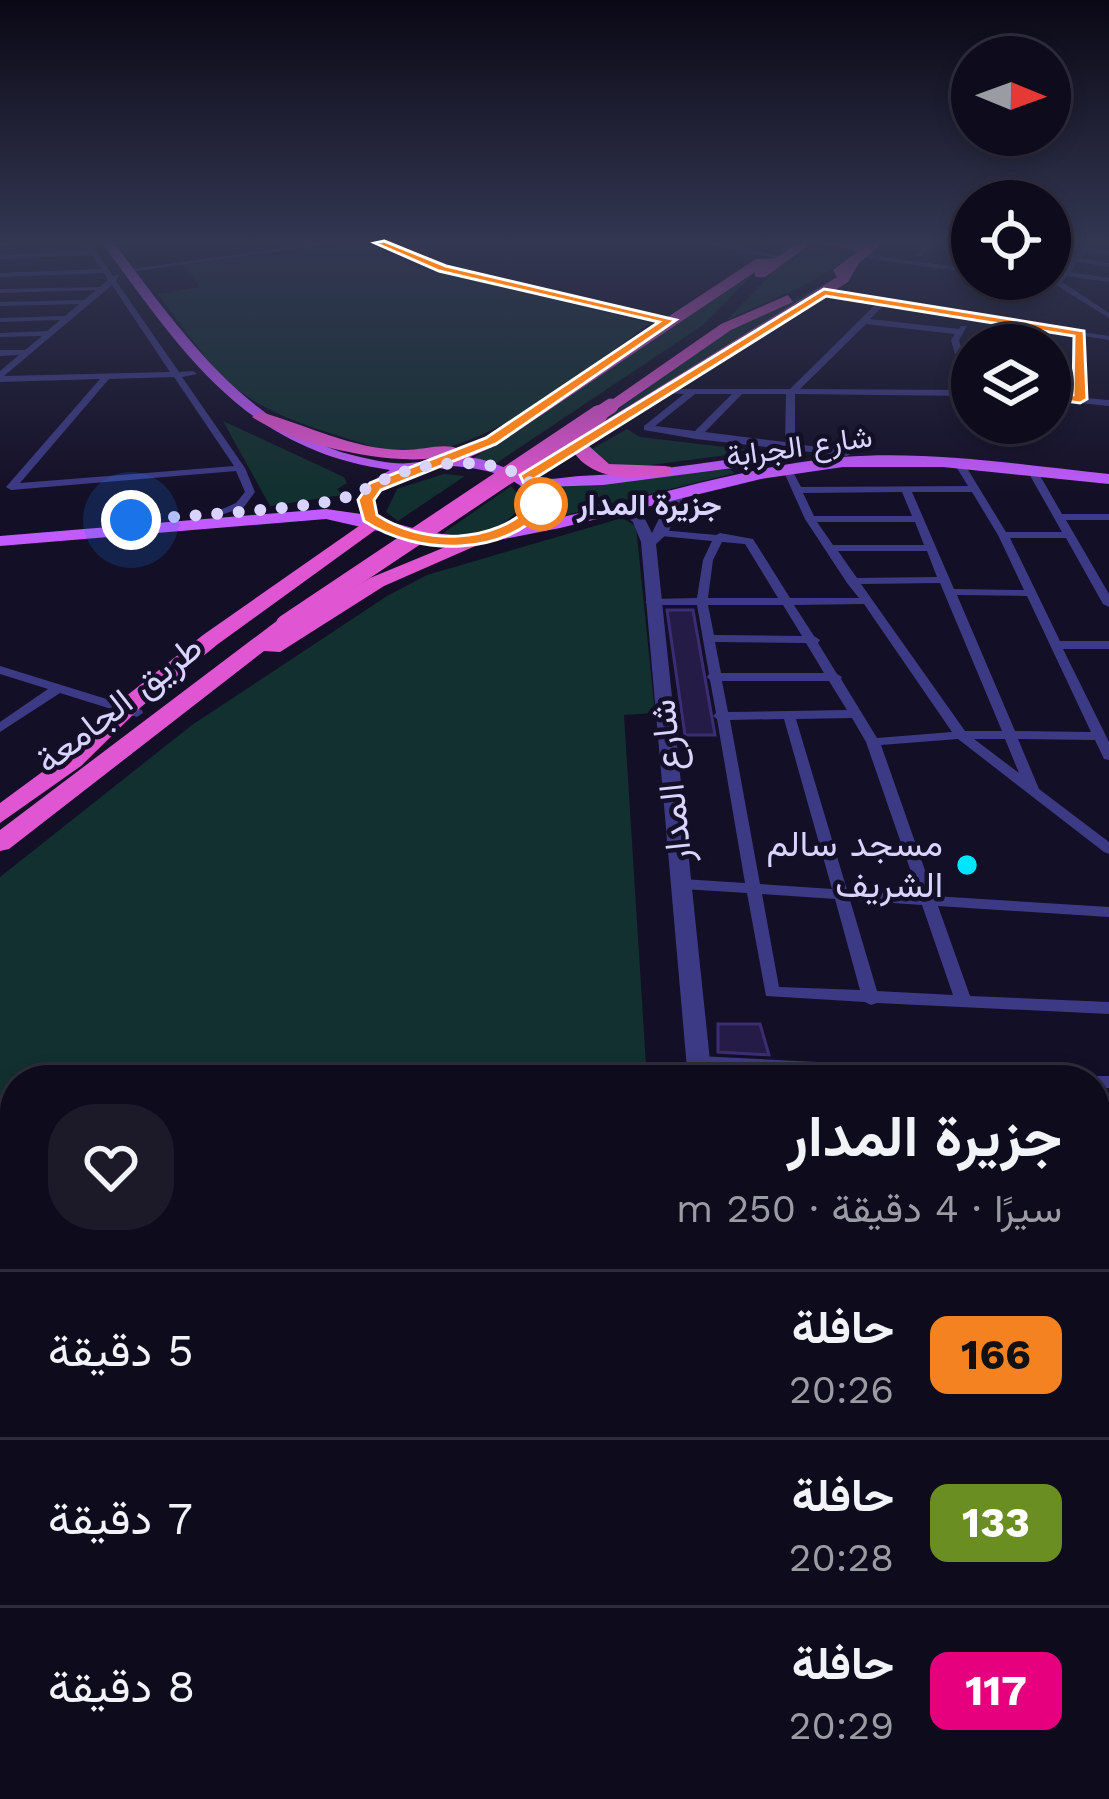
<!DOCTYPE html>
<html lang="ar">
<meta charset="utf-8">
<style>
:root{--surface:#0e0b1c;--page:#1c1929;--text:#f1f3f6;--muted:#9b9ba3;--line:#2e2b3b}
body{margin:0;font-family:"Work Sans",Vazirmatn,sans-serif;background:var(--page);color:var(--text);direction:rtl;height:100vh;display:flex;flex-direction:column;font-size:45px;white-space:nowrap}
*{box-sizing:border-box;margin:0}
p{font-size:39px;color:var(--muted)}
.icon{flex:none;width:66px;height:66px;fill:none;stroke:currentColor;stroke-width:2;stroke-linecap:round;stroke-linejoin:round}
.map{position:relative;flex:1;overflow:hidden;direction:ltr}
.details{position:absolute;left:0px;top:1065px;width:1110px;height:735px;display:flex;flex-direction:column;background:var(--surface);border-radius:48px 48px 0 0;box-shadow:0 6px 18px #0003,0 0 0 3px var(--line);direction:rtl}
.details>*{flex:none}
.badge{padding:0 24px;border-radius:18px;font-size:42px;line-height:78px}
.needle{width:78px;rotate:91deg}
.fabs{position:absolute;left:951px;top:36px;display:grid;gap:24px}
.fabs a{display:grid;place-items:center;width:120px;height:120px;border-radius:50%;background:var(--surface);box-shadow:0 6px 18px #0003,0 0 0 3px var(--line);font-size:60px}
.you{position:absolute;width:60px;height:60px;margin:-30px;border:9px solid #fff;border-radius:50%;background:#1a73e8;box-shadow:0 0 0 18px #1a73e833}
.map>.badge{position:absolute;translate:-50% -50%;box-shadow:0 0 0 6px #fff}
.round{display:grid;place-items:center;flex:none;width:126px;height:126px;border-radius:48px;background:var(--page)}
.overview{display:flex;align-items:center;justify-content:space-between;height:204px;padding:0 48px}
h1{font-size:57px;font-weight:700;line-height:90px}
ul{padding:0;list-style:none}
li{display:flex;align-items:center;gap:36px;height:168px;padding:0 48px;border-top:3px solid var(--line)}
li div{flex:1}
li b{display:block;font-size:45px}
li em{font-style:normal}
li .badge{min-width:132px;font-weight:700;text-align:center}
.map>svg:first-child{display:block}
.green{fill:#12302f}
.building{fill:#241b47;stroke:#3b2d73;stroke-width:3}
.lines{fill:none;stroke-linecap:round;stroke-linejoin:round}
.minor{fill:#3d3a85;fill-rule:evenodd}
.tertiary{fill:#3d3a85;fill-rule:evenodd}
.primary{fill:#c25bff;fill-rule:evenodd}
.trunk{fill:#e055d1;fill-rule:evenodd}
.trunk-bridge-far1{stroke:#e055d1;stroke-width:15}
.trunk-bridge{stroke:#e055d1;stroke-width:18}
.line{fill:#f58220;stroke:#fff;stroke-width:3}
.walk{stroke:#d9d4ff;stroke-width:12;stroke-dasharray:0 21.6}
.stop-dot{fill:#fff;stroke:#f58220;stroke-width:6}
.poi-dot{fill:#00e5ff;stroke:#130f26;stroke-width:4.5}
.labels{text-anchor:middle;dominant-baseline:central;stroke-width:9;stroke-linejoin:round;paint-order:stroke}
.far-street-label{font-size:30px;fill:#d9d4ff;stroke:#130f26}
.far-stop-label{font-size:30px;font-weight:bold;fill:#d9d4ff;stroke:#130f26;text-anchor:start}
.street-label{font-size:36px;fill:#d9d4ff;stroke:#130f26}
.poi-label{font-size:36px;fill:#d9d4ff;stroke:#130f26;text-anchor:end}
</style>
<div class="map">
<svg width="1109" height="1799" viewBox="0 0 1109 1799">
<rect width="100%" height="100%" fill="#130f26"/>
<!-- green -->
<path class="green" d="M372 243 410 265 650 323C585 371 510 435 429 452 399 458 368 445 339 436 234 404 221 380 158 294L200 287 181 264Z
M810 249 852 256 809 283 727 320 777 268Z
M755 272 703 325 495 464 470 460Z
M834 280 532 471 728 330Z
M223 421 344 477 347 483 337 489 343 495 270 506Z
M627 429 640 437 758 451 612 470 585 453Z
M729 469 735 473 558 517 553 485Z
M444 474 465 476 398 521 386 512 397 489Z
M511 486 523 500C508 533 474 535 442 534Z
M622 518 636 526 655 713 624 715 647 1080H15V1229L0 1225V877L192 725 387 596 427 575Z
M15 1493V1785H608V1799H0V1506Z"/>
<!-- building -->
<path class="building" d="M667 610H693L715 735H685Z
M718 1024H760L769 1055 718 1052Z"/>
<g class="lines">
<!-- minor -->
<path class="minor" d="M0 243H24L0 246Z
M83 243H90L113 276 119 275 116 281 179 372 193 371 197 374 182 377 245 468 255 492 244 507 218 516 213 513 236 503 245 492 236 471 11 490 6 487 100 379 0 382V371L19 355 0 356V350H25L42 336 0 337V333L47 331 60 320 0 322V318L65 316 79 304 0 306V302L84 300 96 290 0 293V289L100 287 108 280 104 273 0 277V273L101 269 92 255 0 259V255L89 251ZM112 285 170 372 4 376ZM174 377 234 466 20 483 109 379Z
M317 243H336L129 272 125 270Z
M376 243H386L445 266 673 320 669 322 440 270Z
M701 243H716L784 257 780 259Z
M925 243H933L922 256H916Z
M1050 243 1109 251V255L1087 251 1081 258 1109 263V267L1078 262 1070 272 1109 278V282L1067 276 1062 282 1109 313V318L1056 285 1025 281 1024 279 1056 280 1060 276 1055 275V271L1063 272 1072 261 1050 257V253L1075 257 1080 250 1050 245Z
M861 254 972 269V273L864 258Z
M820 290 1109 336V340L1084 336V398L1109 400V406L1050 400V394L1076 397V335L885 304 870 319 959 329 961 326H967L959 340 963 354 959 357 955 354 951 340 955 334 866 324 800 389 972 390V396L795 394V444L850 451 852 453 847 456 696 439 644 430V426L684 394 664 393V389H790L877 303 823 294ZM695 394H732L695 431 655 426ZM742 394H786L785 442 705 432Z
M960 462 965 465 1006 532H1062L1028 472 1033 469 1038 472 1062 514H1109V520H1066L1109 594V607L1103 604 1066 538H1010L1060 641H1109V649H1063L1109 742V760L1104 759 1095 740 1018 739 1039 789 1109 842V854L1104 852 958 739 881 745 934 896 1109 907V917L938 906 970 996 1109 1002V1014L877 1003 871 1005 865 1002 766 996 747 893 683 889 676 884 683 879 745 883 717 719 713 716 716 713 710 680 707 677 709 674 697 605H651L645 602 651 599 697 598 703 560 712 541 661 536 656 533 661 530 716 535 720 533 753 539 790 598H859L847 583 805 519 783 470 785 468H791L801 487 968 486 955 465ZM902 492 912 516H814L803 493ZM912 492H972L998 535 1024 590 954 589ZM817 522H915L924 545H833ZM722 542 745 544 778 598H708L713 560ZM838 551H927L937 577 857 578ZM940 583 1002 731H965L861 584ZM957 595 1027 596 1091 732 1015 731ZM864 604 952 732 877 738 841 679 842 677 837 674 818 643 820 640 814 636 794 605ZM708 605H783L802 636 714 635ZM715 642 806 643 824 673H721ZM722 681H829L847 710 728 712ZM852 718 866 742 919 895 847 890 796 719ZM784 719 832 889 760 884 730 720ZM974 739H1005L1019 773ZM762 894 835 899 860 990 779 987ZM850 900 922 905 953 995 877 991Z
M0 666 142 710 143 713 137 717 60 693 0 732V722L48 689 0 674Z
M699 1056 1060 1074 1066 1075 1069 1080H932L699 1068 693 1066 691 1062 693 1058Z
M1095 1076H1109V1088H1095V1080H1087Z
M1095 1342H1109V1360H1095Z
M1095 1375 1102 1378 1109 1397V1445L1101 1442 1095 1423Z
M1095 1697 1109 1698V1722L1095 1721Z
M873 1785H899L901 1799H875Z
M1026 1785H1052L1055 1799H1029Z"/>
<!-- tertiary -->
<path class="tertiary" d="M673 490 685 493 668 533 656 544 712 1080H688L641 542 633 522 613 507 625 504 644 517 652 533Z
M734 1785H770V1799H734Z"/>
<!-- primary -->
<path class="primary" d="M102 243H114C179 328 246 429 356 456 372 460 395 465 410 463 432 461 451 456 474 458 496 461 514 474 534 478 548 481 566 477 580 476 647 473 714 461 780 452L788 457 780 462 603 485 542 487 547 493 545 510 535 523C637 502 738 467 842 457 931 450 1021 465 1109 474V484L943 467H843L761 479 560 528 463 547 440 545 326 519 0 546V536L326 509 361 514 358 500 374 480 390 470C245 450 183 353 102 243ZM450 466C482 468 507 473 531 494L528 510C488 553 426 532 377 518L374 500C394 475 419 469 450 466Z"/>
<!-- trunk -->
<path class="trunk" d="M798 243H812L765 277H755V272L497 445 443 469 428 465 440 457C392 467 291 444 252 417L260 412C307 425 352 449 402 450 420 451 444 442 459 449L485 437 756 259 776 258Z
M818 243H883L859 263 848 282 589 446 609 464 665 466 671 467V475C640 480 596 482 575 454L531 482H519V474L837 277 833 270 858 251Z
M788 295 793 302 731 330 617 409 603 406 721 324Z
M369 519 385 523 218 644 141 707 81 766 0 823V803L53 764 125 697 203 635Z
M472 536 489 540 384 586 280 652 264 651 9 849 0 851V830L278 620 285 618 295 624 370 578Z"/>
<!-- trunk-bridge-far1 -->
<path class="trunk-bridge-far1" d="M594 417 611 406"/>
<!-- trunk-bridge -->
<path class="trunk-bridge" d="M285 624 599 414"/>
</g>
<!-- sky -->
<linearGradient id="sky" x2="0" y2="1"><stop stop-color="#0a0815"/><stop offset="0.49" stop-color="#333752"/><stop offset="1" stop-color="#333752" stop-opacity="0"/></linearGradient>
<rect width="1109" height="495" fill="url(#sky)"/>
<!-- line -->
<path class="line" d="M384 241 446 266 676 320 496 444 381 490 374 500 377 515C423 545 494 545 533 504L520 475 824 289 1084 331 1087 399 1080 403 1043 398 1073 395 1074 336 826 296 534 479 547 493 549 505C505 558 418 556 364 521L358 500 370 483 486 438 659 322 439 271 375 243Z"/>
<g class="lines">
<!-- walk -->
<path class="walk" d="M131 520C196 515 262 512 326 502 362 496 372 482 403 472 440 459 533 454 541 504"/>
</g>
<!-- markers -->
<circle class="stop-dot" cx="541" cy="504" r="24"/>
<circle class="poi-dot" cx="967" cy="865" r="12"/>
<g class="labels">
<!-- far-street labels -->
<g class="far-street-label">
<text transform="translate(799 446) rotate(-8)">شارع الجرابة</text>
</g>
<!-- far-stop labels -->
<g class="far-stop-label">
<text x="577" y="504">جزيرة المدار</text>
</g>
<!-- street labels -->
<g class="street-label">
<text transform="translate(119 704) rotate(-38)">طريق الجامعة</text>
<text transform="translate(671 781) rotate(-96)">شارع المدار</text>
</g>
<!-- poi labels -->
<g class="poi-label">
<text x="943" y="844">مسجد سالم<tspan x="943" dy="41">الشريف</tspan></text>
</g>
</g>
</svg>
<div class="fabs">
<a><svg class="needle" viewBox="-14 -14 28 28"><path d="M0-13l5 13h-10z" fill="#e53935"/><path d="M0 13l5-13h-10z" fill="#9b9ba3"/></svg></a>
<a><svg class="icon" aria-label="locate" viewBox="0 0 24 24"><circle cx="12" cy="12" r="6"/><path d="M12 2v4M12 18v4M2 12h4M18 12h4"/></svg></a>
<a><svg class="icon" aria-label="layers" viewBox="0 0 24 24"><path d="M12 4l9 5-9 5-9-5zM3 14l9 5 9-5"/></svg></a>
</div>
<div class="you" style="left:131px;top:520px"></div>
<section class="details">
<div class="overview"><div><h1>جزيرة المدار</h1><p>سيرًا · 4 دقيقة · 250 m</p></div><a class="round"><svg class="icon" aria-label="heart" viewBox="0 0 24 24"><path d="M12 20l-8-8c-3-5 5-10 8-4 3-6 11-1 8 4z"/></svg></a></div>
<ul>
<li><span class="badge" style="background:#f58220;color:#111">166</span><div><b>حافلة</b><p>20:26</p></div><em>5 دقيقة</em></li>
<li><span class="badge" style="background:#6b8e23;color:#fff">133</span><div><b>حافلة</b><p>20:28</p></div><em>7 دقيقة</em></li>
<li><span class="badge" style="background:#e6007e;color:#fff">117</span><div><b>حافلة</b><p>20:29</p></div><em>8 دقيقة</em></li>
</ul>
</section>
</div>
